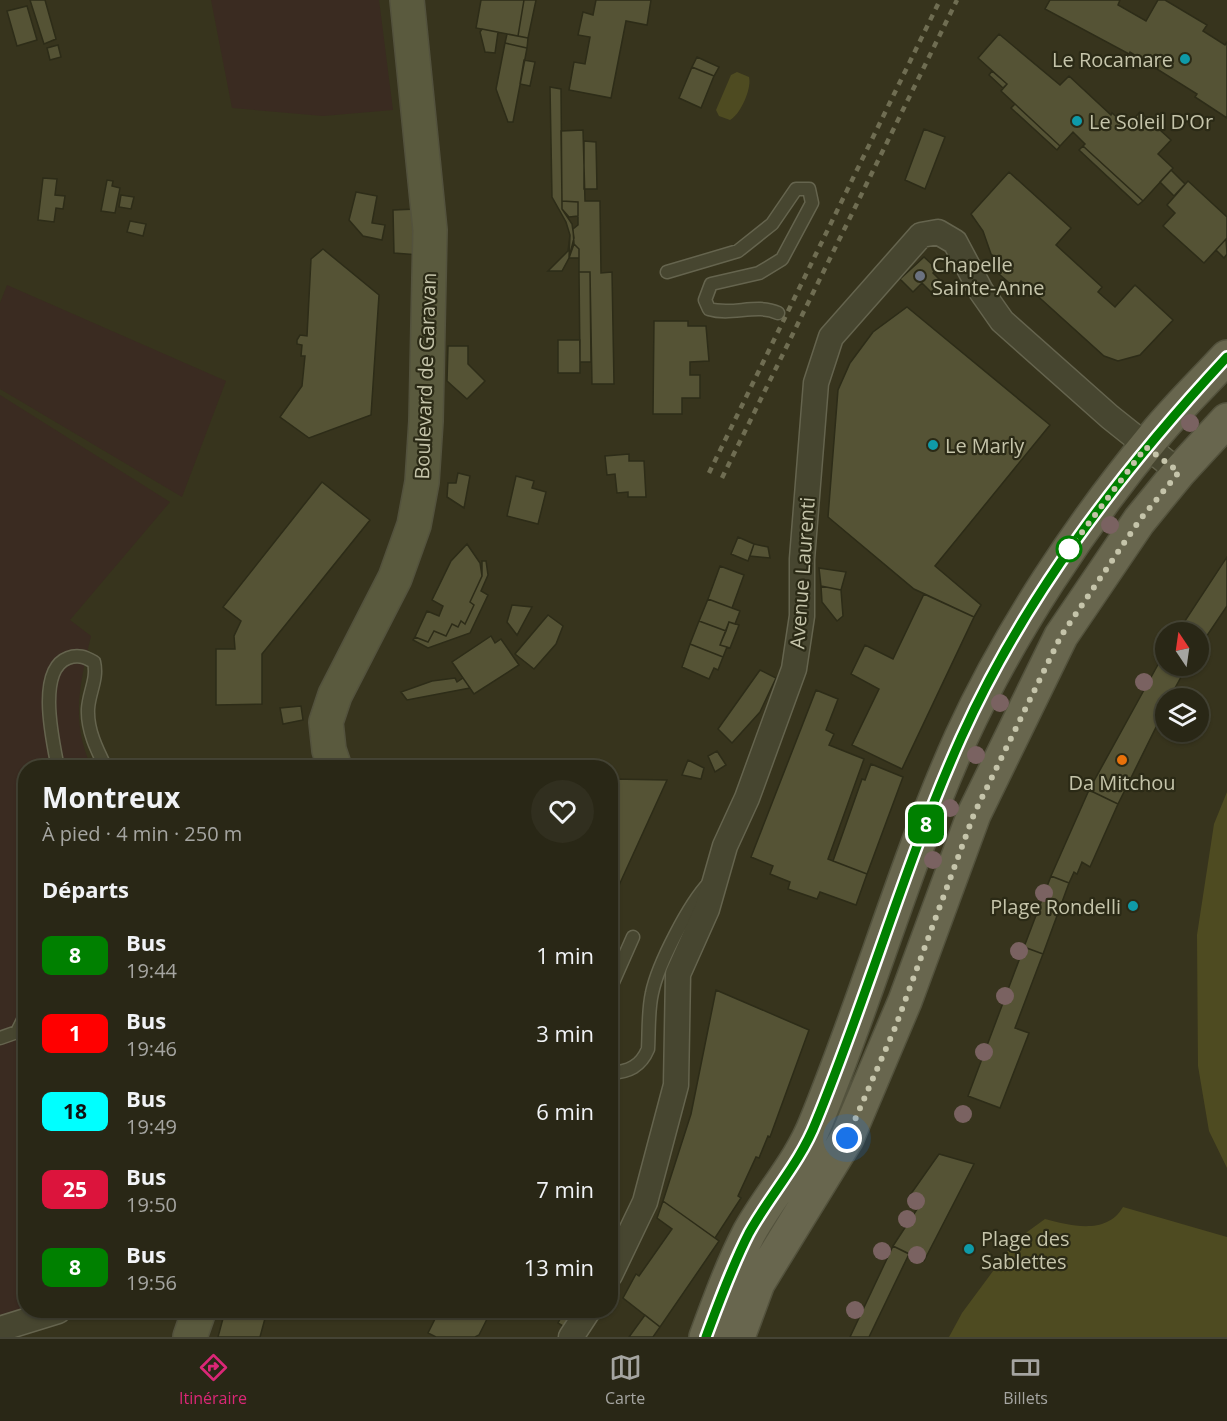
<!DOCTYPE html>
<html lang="fr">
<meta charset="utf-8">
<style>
:root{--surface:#292716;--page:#312f1f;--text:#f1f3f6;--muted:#a5a5a1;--line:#454435;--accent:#db2777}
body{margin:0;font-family:"Open Sans",sans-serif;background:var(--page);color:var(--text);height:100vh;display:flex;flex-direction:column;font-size:22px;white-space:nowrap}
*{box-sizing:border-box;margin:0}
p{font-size:20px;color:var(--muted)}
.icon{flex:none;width:33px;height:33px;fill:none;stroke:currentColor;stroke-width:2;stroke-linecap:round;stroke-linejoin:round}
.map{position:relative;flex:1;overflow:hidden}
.drawer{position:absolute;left:18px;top:760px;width:600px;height:558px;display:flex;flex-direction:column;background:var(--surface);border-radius:24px;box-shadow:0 2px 4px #0004,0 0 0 2px var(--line)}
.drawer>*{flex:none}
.badge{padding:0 12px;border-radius:9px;font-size:21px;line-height:39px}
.needle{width:39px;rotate:347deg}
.controls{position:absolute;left:1155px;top:622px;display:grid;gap:12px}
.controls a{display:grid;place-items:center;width:54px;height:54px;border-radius:50%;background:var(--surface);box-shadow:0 2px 4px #0004,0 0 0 2px var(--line);font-size:30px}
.you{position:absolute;width:30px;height:30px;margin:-15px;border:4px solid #fff;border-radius:50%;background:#1a73e8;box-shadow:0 0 0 9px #1a73e833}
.map>.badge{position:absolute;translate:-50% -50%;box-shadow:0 0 0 3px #fff}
h2{padding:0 24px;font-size:22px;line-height:54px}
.round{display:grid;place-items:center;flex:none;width:63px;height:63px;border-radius:32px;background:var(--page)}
.head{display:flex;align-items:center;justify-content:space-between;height:102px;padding:0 24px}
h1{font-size:28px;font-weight:700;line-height:45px}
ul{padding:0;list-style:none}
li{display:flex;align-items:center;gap:18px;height:78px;padding:0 24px}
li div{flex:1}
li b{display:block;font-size:22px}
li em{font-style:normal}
li .badge{min-width:66px;font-weight:700;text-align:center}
.dock{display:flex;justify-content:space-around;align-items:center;height:84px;border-top:2px solid var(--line);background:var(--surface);font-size:16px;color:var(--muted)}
.dock a{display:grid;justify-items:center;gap:3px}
.dock .active{color:var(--accent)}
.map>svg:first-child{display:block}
.green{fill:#3a2b21}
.water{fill:#4e4b21}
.building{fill:#555335;stroke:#2d2c18;stroke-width:1.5}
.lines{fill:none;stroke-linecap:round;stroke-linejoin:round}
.lane-casing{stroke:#65644e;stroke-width:15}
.street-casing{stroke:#65644e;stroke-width:27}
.secondary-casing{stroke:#53523d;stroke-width:36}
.primary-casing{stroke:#53523d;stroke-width:36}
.lane{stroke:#474630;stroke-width:12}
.street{stroke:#474630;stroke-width:24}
.secondary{stroke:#5a5a3e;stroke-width:33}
.primary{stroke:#68664e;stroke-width:33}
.rail{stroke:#6f6d52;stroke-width:4.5;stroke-dasharray:6 6;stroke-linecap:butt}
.tree{fill:#7a6261}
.line-casing{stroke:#fff;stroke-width:14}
.line{stroke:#008000;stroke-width:9}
.walk{stroke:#c5c4aa;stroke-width:6;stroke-dasharray:0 10.8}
.culture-dot{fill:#0f9aa8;stroke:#2b2a16;stroke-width:2}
.worship-dot{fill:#6b7280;stroke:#2b2a16;stroke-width:2}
.stop-dot{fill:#fff;stroke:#008000;stroke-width:3}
.food-dot{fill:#e8710a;stroke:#2b2a16;stroke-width:2}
.labels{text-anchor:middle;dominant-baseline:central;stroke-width:4.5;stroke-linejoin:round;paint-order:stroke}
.poi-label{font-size:20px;fill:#c5c4aa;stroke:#2b2a16;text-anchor:start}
.street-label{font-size:20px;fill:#c5c4aa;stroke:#2b2a16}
</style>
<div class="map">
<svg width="1227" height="1337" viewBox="0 0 1227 1337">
<rect width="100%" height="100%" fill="#37341d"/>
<!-- green -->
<path class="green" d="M211 0H379L393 110 323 116 232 108Z
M7 285 226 381 182 497 0 389V303Z
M0 395 170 502 70 620 91 636C80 683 70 722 92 768H26V1308L0 1315Z"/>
<!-- water -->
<path class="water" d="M737 72 749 77C752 89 740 115 730 120L719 116 716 110 731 75Z
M1227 792V1168L1209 1131 1198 1066 1197 935 1214 824Z
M1123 1207 1227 1237V1337H949L962 1313 1016 1240 1045 1219C1071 1226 1107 1235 1123 1207Z"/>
<!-- building -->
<path class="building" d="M30 0H45L56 39 44 44Z
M481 0H524L518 36 476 28Z
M524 0H536L528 38 518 36Z
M596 0H651L647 25 626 21 611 98 569 90 574 62 585 64 590 37 578 35 583 12 593 15Z
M1050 0H1120L1118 5 1146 21 1158 0H1165L1207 25 1203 31 1225 45 1227 42V118L1195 97 1197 94 1130 52 1129 54 1045 9Z
M27 6 37 40 17 46 7 11Z
M482 29 498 32 495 53 485 52 480 32Z
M507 34 528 38 527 48 505 43Z
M999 34 1060 85 1069 76 1111 115 1112 113 1127 126 1140 112 1171 140 1158 154 1173 168 1143 201 1083 146 1085 144 1073 132 1060 146 1001 91 1007 84 978 58Z
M505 43 527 48 513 122H508L496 89Z
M58 45 61 57 50 60 47 48Z
M697 57 719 67 714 76 692 67Z
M524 60 535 62 530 86 520 84Z
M692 67 714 76 701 108 679 98Z
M992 71 1007 84 1003 88 989 75Z
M550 87 561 89 562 209 572 224 574 238 569 258 570 235 566 222 552 197Z
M1015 104 1060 146 1057 150 1011 108Z
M924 129 945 137 925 189 905 180Z
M583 130 585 201H600L601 273 612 272 614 384H592L590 272H579V249L574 244 573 229 578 225V202L562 201 561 131Z
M584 141 596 142 597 189H584Z
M1083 146 1143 201 1138 205 1079 150Z
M1171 170 1185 184 1174 196 1160 182Z
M1009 172 1071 228 1056 245 1102 287 1098 292 1115 307 1135 285 1173 320 1140 355 1118 361 1104 356 1021 281 1015 288 999 274 1005 267 991 254 983 231 971 214Z
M43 178 57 179 55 195 65 196 63 209 56 208 54 222 38 220Z
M107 180 113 181 112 186 120 188 115 213 101 211Z
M1188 181 1227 217V238L1204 263 1163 226 1175 213 1167 205Z
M356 192 377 196 372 223 385 225 382 240 363 236 349 220Z
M121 195 134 197 131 209 119 207Z
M562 201 578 202V216L569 217 562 209Z
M417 209 419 255 394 253 393 210Z
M130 221 146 224 143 236 127 232Z
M570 235 569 258 562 271H548L568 251Z
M1226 239 1227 254 1224 258 1216 250Z
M574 244 579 249V258H569Z
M323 249 379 295 371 415 309 438 280 417 302 386 305 356H301L302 345 297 344V340L300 335 307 336 311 259Z
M924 257 937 269 933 273 942 282 931 292 922 283 913 292 900 279Z
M579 272H590L591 362H580Z
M907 307 1050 425 935 566 981 605 974 617 914 589 828 517 838 390 850 363 873 332Z
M654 321H688V326H706L709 361 690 362V375H700V398H682V414H653Z
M558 340H580V373H558Z
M448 346H468V364L485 381 467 399 447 381Z
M629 454V461H644L646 497H628V492L617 493 615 474 607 475 605 456Z
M458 473 470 476 464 508 447 497 448 483H456Z
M516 476 534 481 532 488 546 492 538 524 507 516Z
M322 482 370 520 262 654V704L216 705V649H235L234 636 241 621 223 607Z
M738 537 754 544 748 561 731 554Z
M467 544 480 563 482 576 470 602 474 605 465 624 461 621 458 627 452 624 446 636 434 631 428 642 415 637 427 611 439 616 443 606 432 600 451 561Z
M754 544 768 547 770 558 750 556Z
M1227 557V606L1198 649V633H1177Z
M482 561H486L488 575 481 591 488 595 470 633 428 648 413 640 415 637 428 642 434 631 446 636 452 624 458 627 461 621 465 624 474 605 470 602 482 576Z
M720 566 744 575 732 608 708 599Z
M819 568 846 572 841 590 821 586Z
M821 586 841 590 843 616 837 621 822 602Z
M924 594 974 617 902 769 852 745 879 689 851 674 865 645 893 659Z
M708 599 740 611 735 624 729 622 726 631 699 621Z
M512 605 532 607 517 635 507 622Z
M548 615 563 626 556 644 534 669 515 654Z
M699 621 726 631 720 645 727 647 723 657 690 644Z
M729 622 739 625 730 648 720 645Z
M491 636 495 643 501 639 519 665 474 694 452 662Z
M690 644 723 657 718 670 714 668 709 679 682 667Z
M1166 650V666H1187L1169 699H1166V707L1118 804 1089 790Z
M760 670 776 678 760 712 732 743 718 729Z
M455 678 457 682 463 678 470 688 407 700 401 692 432 681Z
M816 690 838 699 826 730 834 734 829 745 864 759 828 859 867 874 856 905 820 892 817 899 788 889 790 882 770 874 773 866 751 857Z
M301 706 303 720 283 724 280 708Z
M717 751 726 765 715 772 708 756Z
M688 760 704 768 701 779 682 775Z
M871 764 903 777 867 874 833 861 862 779 865 780Z
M613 779 667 780 610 905V785Z
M1089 790 1118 804 1090 867 1082 862 1077 874 1074 872 1069 883 1051 876Z
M1051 876 1069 883 1043 954 1024 947Z
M1024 947 1043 954 1015 1028 1029 1033 1000 1108 968 1096Z
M716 990 809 1030 770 1137 768 1136 759 1158 756 1157 738 1196 741 1198 715 1238 663 1201 691 1114Z
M939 1154 974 1164 924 1261 893 1246 921 1203 908 1198Z
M663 1201 719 1241 660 1327 623 1298 636 1274 639 1276 672 1229 657 1218Z
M893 1246 909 1254 869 1337H850Z
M97 1311H124L122 1319Z
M225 1311H267L260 1337H218Z
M439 1311H488L489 1315 479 1335 475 1337H436L428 1333Z
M564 1312 572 1316 566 1328 558 1323Z
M645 1315 660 1327 653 1337H629Z"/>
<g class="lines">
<defs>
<path id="lane" d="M667 272 738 251 772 224 796 189H809L812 203 782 259 759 273 711 284 705 300 709 309C732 316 757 303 778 313
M58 768C53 742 36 670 68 658 78 654 85 657 94 662 98 679 89 692 88 709 87 730 97 750 106 768
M610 989 633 937
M0 1038 17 1032 26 1014
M610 1073C629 1072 641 1066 648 1049 649 1031 648 1010 652 993 658 964 689 904 709 883"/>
<path id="street" d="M610 1275 645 1202 676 1085 678 974 707 909 725 846 747 798 794 669 802 616V559L816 383 831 337 921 235 938 232 955 242 981 291 1002 321 1110 417 1179 472
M0 1329 58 1311
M571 1337 588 1311"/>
<path id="secondary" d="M335 768 329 750 326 722 335 695 395 578 414 525 422 482 426 421 430 230 407 0
M190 1337 199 1311"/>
<path id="primary" d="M706 1337C719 1302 732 1266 749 1233 770 1195 800 1163 816 1122 868 996 905 863 961 738 1009 633 1081 524 1155 435 1177 408 1203 383 1227 357
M738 1337 758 1283 847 1138 905 1001 974 814 1061 636 1139 521 1179 472 1227 420"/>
</defs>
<!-- lane casing -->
<use href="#lane" class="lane-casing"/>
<!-- street casing -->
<use href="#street" class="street-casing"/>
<!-- secondary casing -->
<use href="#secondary" class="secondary-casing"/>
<!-- primary casing -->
<use href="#primary" class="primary-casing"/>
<!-- lane -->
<use href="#lane" class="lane"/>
<!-- street -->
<use href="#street" class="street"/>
<!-- secondary -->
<use href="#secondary" class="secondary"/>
<!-- primary -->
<use href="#primary" class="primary"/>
<!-- rail -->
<path class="rail" d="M709 473 940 0
M722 478 957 0"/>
</g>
<!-- trees -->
<g class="tree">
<circle cx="1190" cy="423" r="9"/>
<circle cx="1110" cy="525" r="9"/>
<circle cx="1144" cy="682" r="9"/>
<circle cx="1000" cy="703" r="9"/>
<circle cx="976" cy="755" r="9"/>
<circle cx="950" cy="808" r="9"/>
<circle cx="933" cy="860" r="9"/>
<circle cx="1044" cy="893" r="9"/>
<circle cx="1019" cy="951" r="9"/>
<circle cx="1005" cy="996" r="9"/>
<circle cx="984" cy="1052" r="9"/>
<circle cx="963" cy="1114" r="9"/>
<circle cx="916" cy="1201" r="9"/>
<circle cx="907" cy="1219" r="9"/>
<circle cx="882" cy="1251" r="9"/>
<circle cx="917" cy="1255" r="9"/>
<circle cx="855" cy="1310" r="9"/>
</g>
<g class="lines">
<defs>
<path id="line" d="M706 1337C719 1302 732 1266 749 1233 770 1195 800 1163 816 1122 868 996 905 863 961 738 1025 596 1121 471 1227 357"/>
</defs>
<!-- line casing -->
<use href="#line" class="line-casing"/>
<!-- line -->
<use href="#line" class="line"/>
<!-- walk -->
<path class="walk" d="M847 1138 895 1028 974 814 1061 636 1139 521 1179 472 1146 447 1068 551 1069 549"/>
</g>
<!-- markers -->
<g class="culture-dot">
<circle cx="1185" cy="59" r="6"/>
<circle cx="1077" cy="121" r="6"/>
<circle cx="933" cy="445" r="6"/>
<circle cx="1133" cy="906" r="6"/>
<circle cx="969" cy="1249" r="6"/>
</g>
<circle class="worship-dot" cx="920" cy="276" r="6"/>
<circle class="stop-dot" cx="1069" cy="549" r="12"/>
<circle class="food-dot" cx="1122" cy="760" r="6"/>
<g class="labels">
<!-- poi labels -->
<g class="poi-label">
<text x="1173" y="59" text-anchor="end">Le Rocamare</text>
<text x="1089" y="121">Le Soleil D'Or</text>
<text x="932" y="264">Chapelle<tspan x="932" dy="23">Sainte-Anne</tspan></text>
<text x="945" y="445">Le Marly</text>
<text x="1122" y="782" text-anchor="middle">Da Mitchou</text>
<text x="1121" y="906" text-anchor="end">Plage Rondelli</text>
<text x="981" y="1238">Plage des<tspan x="981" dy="23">Sablettes</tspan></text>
</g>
<!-- street labels -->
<g class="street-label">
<text transform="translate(425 376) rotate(-88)">Boulevard de Garavan</text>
<text transform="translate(802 573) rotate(-86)">Avenue Laurenti</text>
</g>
</g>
</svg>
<div class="controls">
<a><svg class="needle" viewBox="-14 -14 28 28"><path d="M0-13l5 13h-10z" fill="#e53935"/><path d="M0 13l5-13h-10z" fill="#a5a5a1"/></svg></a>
<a><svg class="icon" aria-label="layers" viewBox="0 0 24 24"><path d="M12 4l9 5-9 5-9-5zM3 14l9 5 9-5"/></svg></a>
</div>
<div class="you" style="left:847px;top:1138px"></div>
<b class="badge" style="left:926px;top:824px;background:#008000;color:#fff">8</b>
<section class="drawer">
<div class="head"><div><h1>Montreux</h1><p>À pied · 4 min · 250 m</p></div><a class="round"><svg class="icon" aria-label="heart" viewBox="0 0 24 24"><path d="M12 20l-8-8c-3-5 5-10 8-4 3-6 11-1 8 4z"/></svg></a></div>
<h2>Départs</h2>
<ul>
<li><span class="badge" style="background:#008000;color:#fff">8</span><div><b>Bus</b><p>19:44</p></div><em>1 min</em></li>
<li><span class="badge" style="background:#f00;color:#fff">1</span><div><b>Bus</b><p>19:46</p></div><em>3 min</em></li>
<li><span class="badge" style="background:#0ff;color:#111">18</span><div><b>Bus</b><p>19:49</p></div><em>6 min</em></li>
<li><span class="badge" style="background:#dc143c;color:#fff">25</span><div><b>Bus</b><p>19:50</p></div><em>7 min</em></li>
<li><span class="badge" style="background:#008000;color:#fff">8</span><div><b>Bus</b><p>19:56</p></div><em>13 min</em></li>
</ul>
</section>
</div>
<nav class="dock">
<a class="active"><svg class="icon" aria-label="directions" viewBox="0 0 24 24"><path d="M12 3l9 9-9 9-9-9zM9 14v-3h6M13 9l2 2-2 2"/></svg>Itinéraire</a>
<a><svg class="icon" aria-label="map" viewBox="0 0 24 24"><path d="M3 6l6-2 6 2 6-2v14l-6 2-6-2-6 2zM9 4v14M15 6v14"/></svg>Carte</a>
<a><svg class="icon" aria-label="tickets" viewBox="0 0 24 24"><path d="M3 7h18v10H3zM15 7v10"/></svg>Billets</a>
</nav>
